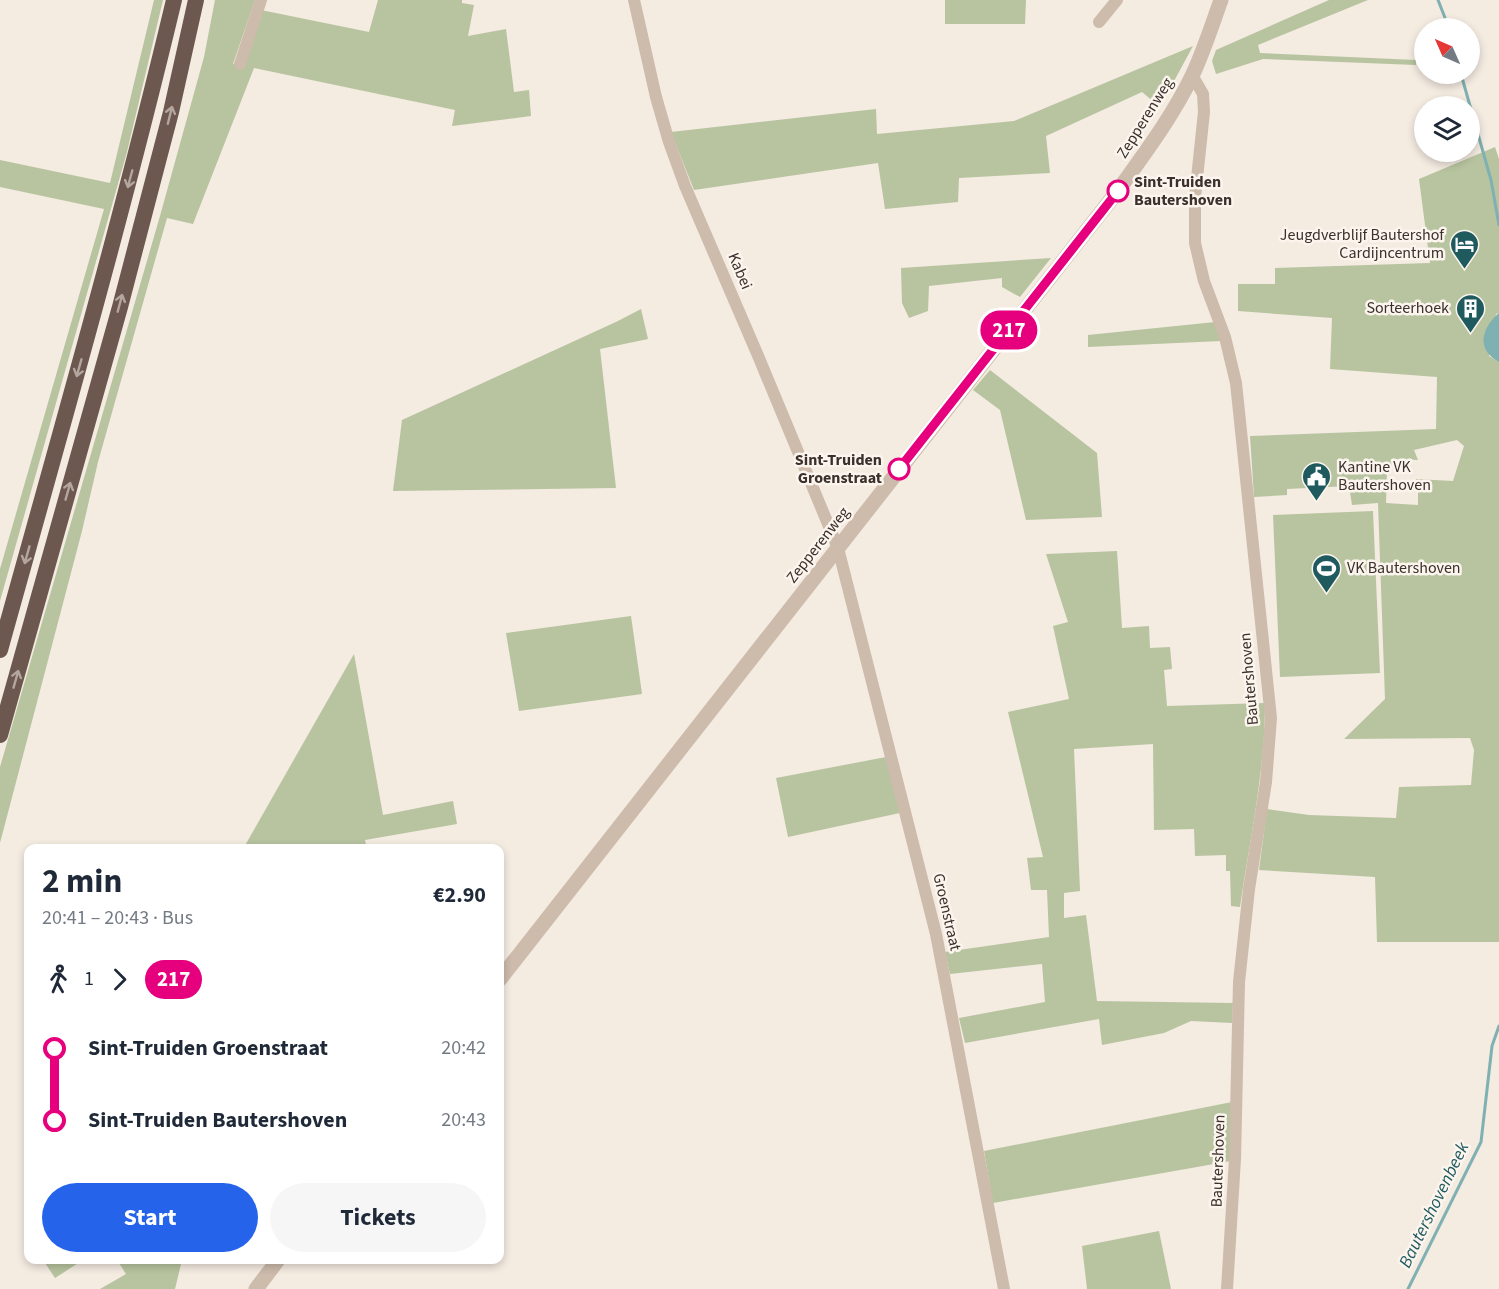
<!DOCTYPE html>
<meta charset="utf-8">
<style>
:root{--surface:#fff;--page:#f6f6f7;--text:#1f2937;--muted:#747a83;--accent:#2563eb}
body{margin:0;font-family:"Source Sans 3",sans-serif;background:var(--page);color:var(--text);height:100vh;display:flex;flex-direction:column;font-size:22px;white-space:nowrap}
*{box-sizing:border-box;margin:0}
p{font-size:20px;color:var(--muted)}
.icon{flex:none;width:33px;height:33px;fill:none;stroke:currentColor;stroke-width:2;stroke-linecap:round;stroke-linejoin:round}
.map{position:relative;flex:1;overflow:hidden}
.details{position:absolute;left:24px;top:844px;width:480px;height:420px;display:flex;flex-direction:column;background:var(--surface);border-radius:12px;box-shadow:0 3px 9px #0003}
.details>*{flex:none}
.badge{padding:0 12px;border-radius:20px;font-size:21px;line-height:39px}
.needle{width:39px;rotate:315deg}
.fabs{position:absolute;left:1414px;top:18px;display:grid;gap:12px}
.fabs a{display:grid;place-items:center;width:66px;height:66px;border-radius:50%;background:var(--surface);box-shadow:0 3px 9px #0003;font-size:30px}
.map>.badge{position:absolute;translate:-50% -50%;box-shadow:0 0 0 3px #fff}
.legs{display:flex;align-items:center;gap:9px;height:66px;padding:0 18px;font-size:20px}
.legs p{margin-inline-start:auto}
.summary{display:flex;align-items:center;justify-content:space-between;height:102px;padding:0 18px}
h1{font-size:33px;font-weight:700;line-height:45px}
.primary-button{display:flex;gap:12px;margin-top:auto;padding:12px 18px}
.primary-button a{flex:1;height:69px;border-radius:36px;background:var(--accent);color:#fff;font-size:24px;font-weight:700;line-height:69px;text-align:center}
.primary-button a+a{background:var(--page);color:var(--text)}
ul{padding:0 18px;list-style:none}
li{display:flex;align-items:center;gap:21px;height:72px;font-size:22px}
li i{display:grid;place-items:center;width:9px;height:100%;margin:0 8px;background:currentColor}
li i::after{content:'';width:15px;height:15px;margin:-8px;border:4px solid;border-radius:50%;background:var(--surface)}
li p{margin-inline-start:auto}
li:first-child i{background:linear-gradient(#0000 50%,currentColor 0)}
li:last-child i{background:linear-gradient(currentColor 50%,#0000 0)}
.map>svg:first-child{display:block}
.green{fill:#b8c4a0;fill-rule:evenodd}
.water{fill:#7fb0b2}
.lines{fill:none;stroke-linecap:round;stroke-linejoin:round}
.stream{stroke:#7fb0b2;stroke-width:3}
.minor{stroke:#cdbbac;stroke-width:12}
.tertiary{stroke:#cdbbac;stroke-width:15}
.trunk{stroke:#6c584f;stroke-width:16}
.oneway{stroke:#b4a69e}
.line-1-casing{stroke:#fff;stroke-width:14}
.line-1{stroke:#e6007e;stroke-width:9}
.stop-1-dot{fill:#fff;stroke:#e6007e;stroke-width:3}
.labels{text-anchor:middle;dominant-baseline:central;stroke-width:5;stroke-linejoin:round;paint-order:stroke}
.street-label{font-size:16px;fill:#3b302b;stroke:#fbf5ee}
.stop-label{font-size:16px;font-weight:bold;fill:#3b302b;stroke:#fbf5ee;text-anchor:start}
.poi-label{font-size:16px;fill:#3b302b;stroke:#fbf5ee;text-anchor:end}
.water-label{font-size:18px;font-style:italic;fill:#1f5a5e;stroke:#fbf5ee}
</style>
<div class="map">
<svg width="1499" height="1289" viewBox="0 0 1499 1289">
<rect width="100%" height="100%" fill="#f4ebe1"/>
<!-- green -->
<path class="green" d="M154 0H163L127 152 0 601V569L104 209 0 187V160L110 183Z
M215 0H255L233 64 243 66 261 10 369 32 378 0H462V3L474 5 468 36 506 29 514 92 529 90 531 116 452 126 455 110 254 68 193 224 167 218 98 462 82 531 0 843V767L160 216 204 57Z
M945 0H1026L1025 24H945Z
M1329 0H1368L1258 45 1260 53 1416 60V65L1263 59 1216 74 1212 61 1216 50Z
M1193 46 1160 107 1142 92 1046 136 1050 173 959 178 958 202 885 209 878 163 694 190 671 132 876 109 877 134 1014 121Z
M1495 147 1499 159V313L1496 314 1489 356 1499 362V942H1377L1375 877 1259 870 1267 809 1309 815 1396 818 1399 787 1471 785 1474 750 1470 738 1344 739 1385 699 1378 503 1352 505 1349 486 1287 489V495L1254 497 1250 436 1436 429 1437 377 1330 369 1332 318 1238 311V284H1275V268L1430 263 1419 179ZM1457 440 1464 446 1453 481 1416 479 1418 491V505L1386 503 1387 467 1395 466V459L1418 460 1414 450Z
M1051 258 1020 297 1002 287V278L929 286 928 311 909 318 902 303 901 268Z
M641 309 648 339 600 349 616 488 393 491 402 420 618 321Z
M1215 322 1221 341 1088 347V335Z
M990 370 1097 453 1102 517 1026 520 1000 410 973 390Z
M1373 511 1380 673 1280 677 1273 515Z
M1117 551 1122 628 1149 626 1150 648 1170 647 1172 669 1164 670 1167 706 1265 703C1265 771 1250 839 1240 907L1231 906 1230 871H1226V855L1195 856 1194 829 1154 830 1153 744 1074 749 1080 891 1064 893V918L1086 915 1097 1001 1233 1003 1232 1023 1191 1021 1164 1033 1102 1045 1099 1019 965 1043 959 1018 1045 1002 1042 964 950 974 945 952 1049 937 1047 890H1031L1027 858 1043 857 1008 712 1069 699 1053 626 1068 622 1046 554Z
M631 616 642 694 519 711 506 633Z
M354 654 383 815 453 801 457 824 365 840 367 849H323L322 846 295 849H243Z
M886 757 900 813 788 837 776 778Z
M1232 1102 1231 1161 993 1203 984 1151Z
M1159 1231 1171 1289H1087L1082 1246Z
M43 1260H83L55 1278Z
M117 1260H182L175 1289H100L126 1274Z"/>
<!-- water -->
<path class="water" d="M1499 313V362C1483 353 1479 340 1489 324 1493 319 1495 316 1499 313Z"/>
<g class="lines">
<!-- stream -->
<path class="stream" d="M1438 0 1449 28
M1461 74 1491 180 1499 225
M1408 1289 1481 1142 1492 1046 1499 1026"/>
<!-- minor -->
<path class="minor" d="M634 0 656 97 669 142 685 186 759 358 838 548 936 934 1004 1289
M1099 22 1117 0
M240 64 261 0
M1192 75 1203 94 1204 112 1195 197V243L1204 281 1225 337 1236 383 1271 718 1266 782 1249 889 1239 982 1235 1159 1227 1289"/>
<!-- tertiary -->
<path class="tertiary" d="M500 979 1117 192C1144 154 1173 116 1193 74 1204 50 1212 25 1221 0
M256 1289 278 1260"/>
<!-- trunk -->
<path class="trunk" d="M0 650C60 434 122 218 174 0
M0 735 120 307 171 112 196 0"/>
</g>
<!-- one-way arrows -->
<defs><path id="oneway-shaft" d="M-6 0H5M1.5-3L5.5 0L1.5 3" fill="none" stroke-width="1.6" stroke-linecap="round" stroke-linejoin="round" transform="scale(1.5)"/></defs>
<g class="oneway">
<use href="#oneway-shaft" transform="translate(170 115) rotate(-76)"/>
<use href="#oneway-shaft" transform="translate(130 179) rotate(105)"/>
<use href="#oneway-shaft" transform="translate(120 303) rotate(-75)"/>
<use href="#oneway-shaft" transform="translate(79 368) rotate(106)"/>
<use href="#oneway-shaft" transform="translate(68 491) rotate(-74)"/>
<use href="#oneway-shaft" transform="translate(27 555) rotate(106)"/>
<use href="#oneway-shaft" transform="translate(16 679) rotate(-74)"/>
</g>
<g class="lines">
<defs>
<path id="line-1" d="M899 469 1118 191"/>
</defs>
<!-- line-1 casing -->
<use href="#line-1" class="line-1-casing"/>
<!-- line-1 -->
<use href="#line-1" class="line-1"/>
</g>
<!-- icons -->
<defs>
<symbol id="hotel-pin" viewBox="-11 -11 22 30"><path d="M0 17L-7.5 6A9.5 9.5 0 1 1 7.5 6Z" fill="#1f5a5e" stroke="#fbf5ee"/><path d="M-6-4.5h1.5V1H6V5H4.5V3h-9V5H-6ZM-4 0a1.8 1.8 0 1 1 3.6 0ZM.5 0V-2.5h3Q6-2.5 6 0Z" fill="#fff"/></symbol>
<symbol id="building-pin" viewBox="-11 -11 22 30"><path d="M0 17L-7.5 6A9.5 9.5 0 1 1 7.5 6Z" fill="#1f5a5e" stroke="#fbf5ee"/><path d="M-4-6H4V6H1V3H-1V6H-4ZM-2.5-4.3h1.7v1.8h-1.7ZM.8-4.3h1.7v1.8H.8ZM-2.5-1h1.7V.8h-1.7ZM.8-1h1.7V.8H.8Z" fill="#fff"/></symbol>
<symbol id="civic-pin" viewBox="-11 -11 22 30"><path d="M0 17L-7.5 6A9.5 9.5 0 1 1 7.5 6Z" fill="#1f5a5e" stroke="#fbf5ee"/><path d="M-.6-6.5H3V-4.5H.6V-3L4-1V1h2V6H-6V1h2V-1L-.6-3ZM-1.2 2.5V6h2.4V2.5Z" fill="#fff"/></symbol>
<symbol id="stadium-pin" viewBox="-11 -11 22 30"><path d="M0 17L-7.5 6A9.5 9.5 0 1 1 7.5 6Z" fill="#1f5a5e" stroke="#fbf5ee"/><path d="M0-5a6.5 5 0 1 0 0 10a6.5 5 0 1 0 0-10ZM-3.5-1.8h7v3.6h-7Z" fill="#fff"/></symbol>
</defs>
<g fill-rule="evenodd">
<use href="#hotel-pin" x="1448" y="228" width="33" height="45"/>
<use href="#building-pin" x="1454" y="292" width="33" height="45"/>
<use href="#civic-pin" x="1300" y="460" width="33" height="45"/>
<use href="#stadium-pin" x="1310" y="552" width="33" height="45"/>
</g>
<!-- markers -->
<g class="stop-1-dot">
<circle cx="1118" cy="191" r="10"/>
<circle cx="899" cy="469" r="10"/>
</g>
<g class="labels">
<!-- street labels -->
<g class="street-label">
<text transform="translate(1145 118) rotate(-58)">Zepperenweg</text>
<text transform="translate(740 271) rotate(67)">Kabei</text>
<text transform="translate(818 545) rotate(-52)">Zepperenweg</text>
<text transform="translate(1249 679) rotate(-95)">Bautershoven</text>
<text transform="translate(947 912) rotate(77)">Groenstraat</text>
<text transform="translate(1218 1161) rotate(-88)">Bautershoven</text>
</g>
<!-- stop labels -->
<g class="stop-label">
<text x="1134" y="182">Sint-Truiden<tspan x="1134" dy="18">Bautershoven</tspan></text>
<text x="882" y="460" text-anchor="end">Sint-Truiden<tspan x="882" dy="18">Groenstraat</tspan></text>
</g>
<!-- poi labels -->
<g class="poi-label">
<text x="1444" y="235">Jeugdverblijf Bautershof<tspan x="1444" dy="18">Cardijncentrum</tspan></text>
<text x="1449" y="308">Sorteerhoek</text>
<text x="1338" y="467" text-anchor="start">Kantine VK<tspan x="1338" dy="18">Bautershoven</tspan></text>
<text x="1347" y="568" text-anchor="start">VK Bautershoven</text>
</g>
<!-- water labels -->
<g class="water-label">
<text transform="translate(1434 1205) rotate(-64)">Bautershovenbeek</text>
</g>
</g>
</svg>
<div class="fabs">
<a><svg class="needle" viewBox="-14 -14 28 28"><path d="M0-13l5 13h-10z" fill="#e53935"/><path d="M0 13l5-13h-10z" fill="#747a83"/></svg></a>
<a><svg class="icon" aria-label="layers" viewBox="0 0 24 24"><path d="M12 4l9 5-9 5-9-5zM3 14l9 5 9-5"/></svg></a>
</div>
<b class="badge" style="left:1009px;top:330px;background:#e6007e;color:#fff">217</b>
<section class="details">
<div class="summary"><div><h1>2 min</h1><p>20:41 – 20:43 · Bus</p></div><b>€2.90</b></div>
<div class="legs"><svg class="icon" aria-label="walk" viewBox="0 0 24 24"><circle cx="13" cy="4" r="2"/><path d="M13 8l-2 6 4 7M11 14l-3 7M7 12l3-4h3l4 4"/></svg>1<svg class="icon" aria-label="forward" viewBox="0 0 24 24"><path d="M9 5l7 7-7 7"/></svg><b class="badge" style="background:#e6007e;color:#fff">217</b></div>
<ul>
<li><i style="color:#e6007e"></i><b>Sint-Truiden Groenstraat</b><p>20:42</p></li>
<li><i style="color:#e6007e"></i><b>Sint-Truiden Bautershoven</b><p>20:43</p></li>
</ul>
<div class="primary-button"><a>Start</a><a>Tickets</a></div>
</section>
</div>
